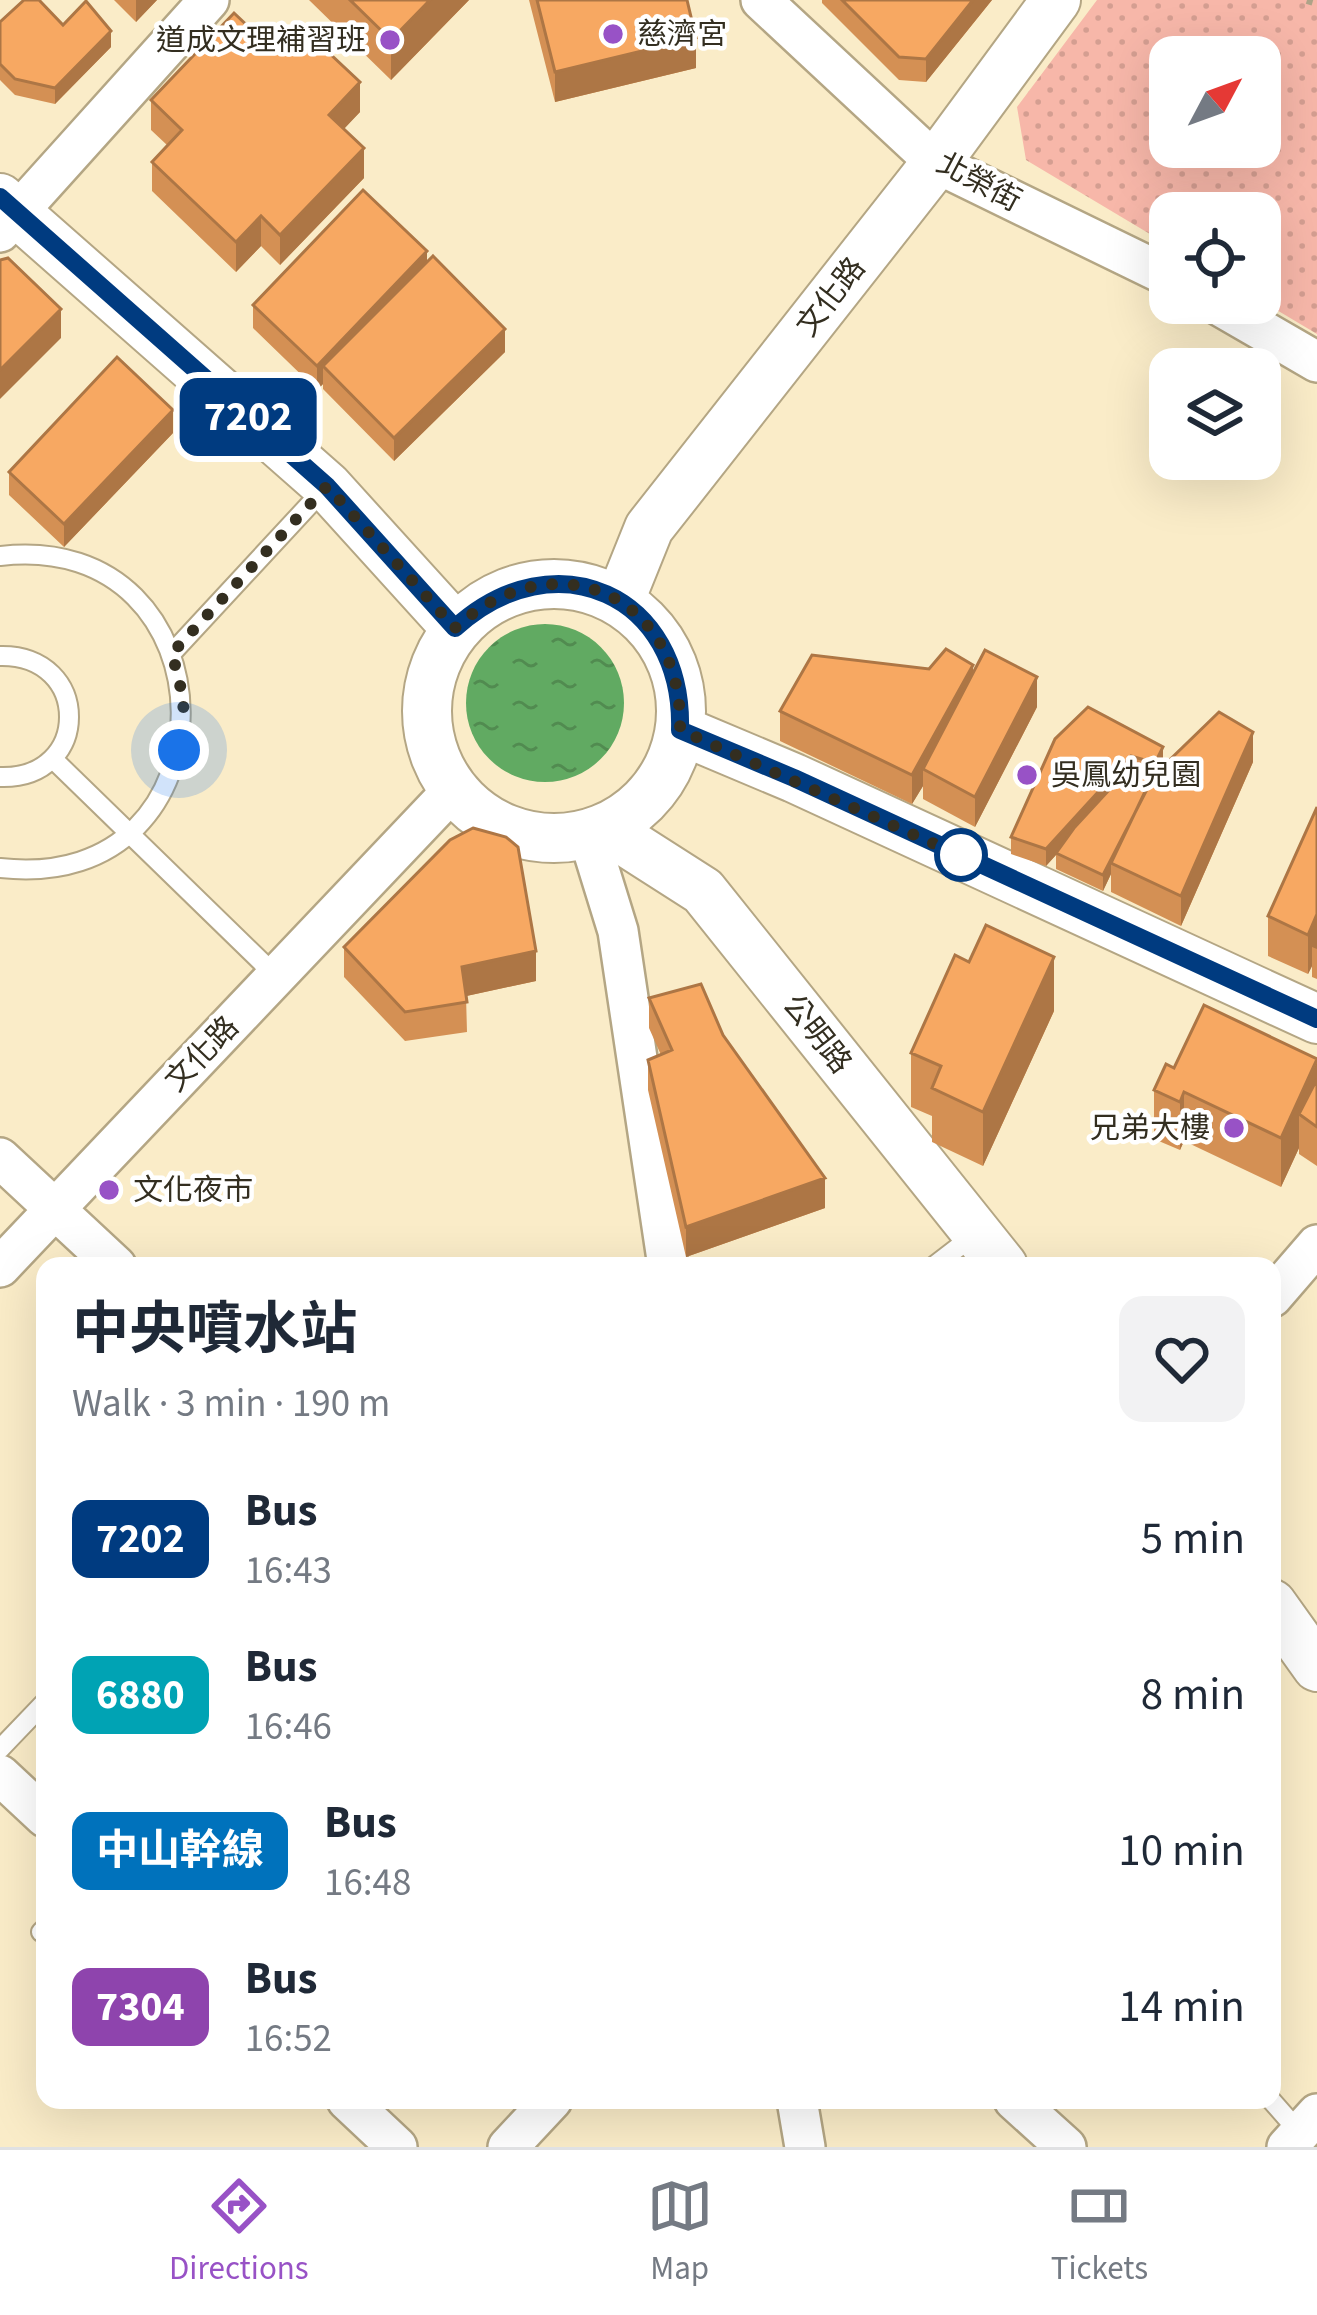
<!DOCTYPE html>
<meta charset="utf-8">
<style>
:root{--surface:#fff;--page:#f2f2f3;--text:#1f2937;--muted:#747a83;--line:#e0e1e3;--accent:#9852c6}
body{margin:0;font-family:"Source Sans 3","Noto Sans TC",sans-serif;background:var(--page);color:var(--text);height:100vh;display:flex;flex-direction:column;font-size:45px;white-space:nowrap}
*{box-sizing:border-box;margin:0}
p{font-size:39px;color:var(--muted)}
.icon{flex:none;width:66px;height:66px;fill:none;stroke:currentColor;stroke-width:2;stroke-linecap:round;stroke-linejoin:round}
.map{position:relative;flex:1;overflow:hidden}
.details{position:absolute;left:36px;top:1257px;width:1245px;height:852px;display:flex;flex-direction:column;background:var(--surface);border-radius:24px;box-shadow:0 12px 48px #0002}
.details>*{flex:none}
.badge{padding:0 24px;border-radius:18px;font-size:42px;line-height:78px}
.needle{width:78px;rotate:49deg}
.controls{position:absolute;left:1149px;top:36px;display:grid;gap:24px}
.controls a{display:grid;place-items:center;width:132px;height:132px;border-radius:24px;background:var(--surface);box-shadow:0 12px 48px #0002;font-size:60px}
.you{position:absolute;width:60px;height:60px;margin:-30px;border:9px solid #fff;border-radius:50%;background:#1a73e8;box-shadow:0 0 0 18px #1a73e833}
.map>.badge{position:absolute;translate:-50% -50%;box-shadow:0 0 0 6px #fff}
.round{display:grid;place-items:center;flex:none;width:126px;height:126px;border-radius:24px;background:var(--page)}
.headline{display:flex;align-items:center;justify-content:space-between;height:204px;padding:0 36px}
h1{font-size:57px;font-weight:700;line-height:90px}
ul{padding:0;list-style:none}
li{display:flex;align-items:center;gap:36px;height:156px;padding:0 36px}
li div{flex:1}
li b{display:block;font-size:45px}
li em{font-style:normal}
li .badge{min-width:132px;font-weight:700;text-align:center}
.dock{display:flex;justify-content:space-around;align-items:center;height:168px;border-top:3px solid var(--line);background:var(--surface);font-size:33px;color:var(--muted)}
.dock a{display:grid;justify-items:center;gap:6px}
.dock .selected{color:var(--accent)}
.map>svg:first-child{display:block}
.park{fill:url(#park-dots);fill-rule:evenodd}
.water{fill:url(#water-ripples)}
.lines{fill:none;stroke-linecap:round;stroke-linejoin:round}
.service-casing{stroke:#b4a684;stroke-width:22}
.minor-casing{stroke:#b4a684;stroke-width:44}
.tertiary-casing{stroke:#b4a684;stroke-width:52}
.path{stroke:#aea388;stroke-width:8;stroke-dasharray:6 6;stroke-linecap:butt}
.service{stroke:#fff;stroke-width:18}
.minor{stroke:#fff;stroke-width:39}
.tertiary{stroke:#fff;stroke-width:48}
.wall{fill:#d49054}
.shaded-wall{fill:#ad7645}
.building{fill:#f7a862;stroke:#ad7645;stroke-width:3}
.line-casing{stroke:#fff;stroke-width:27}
.line{stroke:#003b80;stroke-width:18}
.walk{stroke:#332e20;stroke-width:12;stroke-dasharray:0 21.6}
.poi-dot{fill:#9852c6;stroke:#fff;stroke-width:4.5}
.stop-dot{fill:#fff;stroke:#003b80;stroke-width:6}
.labels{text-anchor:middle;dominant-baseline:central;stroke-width:9;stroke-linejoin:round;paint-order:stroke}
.poi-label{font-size:30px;fill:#332e20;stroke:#fff;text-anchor:start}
.street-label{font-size:30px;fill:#332e20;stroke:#fff}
</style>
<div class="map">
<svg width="1317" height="2147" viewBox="0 0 1317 2147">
<defs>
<pattern id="park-dots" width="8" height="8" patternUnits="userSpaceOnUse" patternTransform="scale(3)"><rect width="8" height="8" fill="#f7b7a9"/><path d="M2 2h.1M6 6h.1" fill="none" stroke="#d49e91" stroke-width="1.8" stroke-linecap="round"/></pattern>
<pattern id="water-ripples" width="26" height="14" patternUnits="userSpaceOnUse" patternTransform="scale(3)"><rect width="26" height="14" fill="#61aa62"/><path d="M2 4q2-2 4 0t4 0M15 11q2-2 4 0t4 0" fill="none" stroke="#518b50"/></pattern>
</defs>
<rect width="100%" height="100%" fill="#faecc8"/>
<!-- park -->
<path class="park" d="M1097 0H1317V334L1260 300V213H1170V246L1026 160 1017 107ZM1170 57H1260V147H1170Z"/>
<!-- water -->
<path class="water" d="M466 703a79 79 0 1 1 158 0a79 79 0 1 1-158 0Z"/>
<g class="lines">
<defs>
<path id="service" d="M0 556C238 528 244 896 0 868
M172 653 324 489
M0 656C92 654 92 780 0 777
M53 759 276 976
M934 1266 973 1236
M0 1749 45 1702
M41 1932 45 1928
M1271 2100 1300 2133"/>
<path id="minor" d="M761 0 936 163 1170 277
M0 232 209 0
M1215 303 1317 362
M588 834 618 931 668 1266
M0 1158 116 1266
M0 1267 454 789
M1272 1297 1317 1245
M0 1775 45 1817
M347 2100 397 2147
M797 2100 805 2147
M1014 2100 1066 2147
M508 2147 552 2100
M1287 2147 1317 2114"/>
<path id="tertiary" d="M0 198 327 486 455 627
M427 711a127 127 0 1 1 254 0a127 127 0 1 1-254 0Z
M620 600 649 528 936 163 1056 0
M680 730 794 778 1317 1019
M606 829 703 891 1003 1266
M1272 1604 1317 1667"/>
</defs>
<!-- service casing -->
<use href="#service" class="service-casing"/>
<!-- minor casing -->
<use href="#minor" class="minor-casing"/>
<!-- tertiary casing -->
<use href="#tertiary" class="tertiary-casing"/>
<!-- path -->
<path class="path" d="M1307 0 1317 3"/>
<!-- service -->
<use href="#service" class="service"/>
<!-- minor -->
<use href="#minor" class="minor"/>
<!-- tertiary -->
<use href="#tertiary" class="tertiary"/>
</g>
<!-- wall -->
<path class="wall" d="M114 0H157L136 22Z
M309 0H469L391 80Z
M529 0H687L696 68 555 102Z
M822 0H992L926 82 899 80 822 3Z
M0 22 63 25 111 47 55 104 15 95 0 80Z
M274 51 360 112 343 129 364 178 280 265 261 246 236 272 152 191V162L167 145 151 130V100Z
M427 262 505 352 394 461 323 389V384L317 390 253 328V305Z
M173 433 64 547 9 495V472Z
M929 669 973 672 1037 707 975 827 923 799V786L912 804 780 741V711Z
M1055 739 1163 763 1159 771 1253 762 1181 926 1111 892V874L1103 891 1056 869V855L1046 866 1011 854V837Z
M1317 807V979L1312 977V966L1308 974 1268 956V916Z
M344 947 536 981 466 996 467 1032 405 1041 344 977Z
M649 998 723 1035 825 1208 686 1257 648 1090V1060L661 1055 649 1028Z
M1054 1011 983 1166 932 1142V1116L911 1107V1053Z
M1317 1059V1166L1299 1154V1148L1281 1187 1184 1141 1180 1150 1154 1139V1090L1174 1068Z"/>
<!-- shaded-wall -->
<path class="shaded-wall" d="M136 0H157L136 22Z
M430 0H469L391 80V40Z
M973 0H992L926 82V59Z
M111 31V47L55 104V88Z
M696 38V68L555 102V72Z
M360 82V112L329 145V115Z
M364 148V178L280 265V235Z
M261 216V246L236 272V242Z
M427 251V274L323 366V384L317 390V366Z
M61 309V338L0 399V370Z
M505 329V352L394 461V438Z
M173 410V433L64 547V524Z
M973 665V694L923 769V786L912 804V775Z
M1037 677V707L975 827V797Z
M1253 732V762L1181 926V896Z
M1163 747V763L1111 863V874L1103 891V875L1155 775V763Z
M1131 756V772L1046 866V849Z
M1317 914V949L1312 947V966L1308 974V935Z
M536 951V981L462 997V967Z
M1054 957V1011L983 1166V1112Z
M1317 1062V1111L1299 1114V1148L1281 1187V1138Z
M1184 1092V1141L1180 1150V1102Z
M825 1178V1208L686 1257V1227Z"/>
<!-- building -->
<path class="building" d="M24 0H39L63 25 86 1 111 31 55 88 15 79 0 64V22Z
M350 0H430L391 40Z
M537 0H687L696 38 555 72Z
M842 0H973L926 59 899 57Z
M234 13 274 51 298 24 360 82 329 115 364 148 280 235 261 216 236 242 152 162 182 130 151 100Z
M363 190 427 251 317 366 253 305Z
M433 256 505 329 394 438 323 366Z
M8 258 61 309 0 370V260Z
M117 357 173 410 64 524 9 472Z
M946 649 973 665 912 775 780 711 812 655 929 669Z
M985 650 1037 677 975 797 923 769Z
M1088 707 1163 747 1155 763 1131 756 1046 849 1011 837 1055 739Z
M1219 712 1253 732 1181 896 1111 863 1152 777Z
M1134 763 1157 770 1103 875 1056 853 1074 828Z
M1317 807V914L1308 935 1268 916Z
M473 828 506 837 518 847 536 951 462 967 467 1002 405 1012 344 947 450 840Z
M986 925 1054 957 983 1112 932 1088 941 1066 911 1053 955 955 969 962Z
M701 984 723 1035 825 1178 686 1227 648 1060 672 1050 649 998Z
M1204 1005 1317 1059 1281 1138 1184 1092 1180 1102 1154 1090 1166 1064 1174 1068Z
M1317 1079V1127L1299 1114Z"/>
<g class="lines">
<defs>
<path id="line" d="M0 197 327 486 455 628C555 537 684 595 680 730L794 778 1317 1019"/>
</defs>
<!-- line casing -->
<use href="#line" class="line-casing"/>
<!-- line -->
<use href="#line" class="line"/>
<!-- walk -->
<path class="walk" d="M179 750 184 701 172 653 327 486 455 628C555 537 684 595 680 730L968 859 961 855"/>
</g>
<!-- markers -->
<g class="poi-dot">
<circle cx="613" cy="34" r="12"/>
<circle cx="390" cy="40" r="12"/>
<circle cx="1027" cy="775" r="12"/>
<circle cx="1234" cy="1128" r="12"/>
<circle cx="109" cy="1190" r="12"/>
</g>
<circle class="stop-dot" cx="961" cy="855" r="24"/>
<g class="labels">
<!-- poi labels -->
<g class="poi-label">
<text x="637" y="34">慈濟宮</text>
<text x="366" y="40" text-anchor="end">道成文理補習班</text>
<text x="1051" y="775">吳鳳幼兒園</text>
<text x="1210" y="1128" text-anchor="end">兄弟大樓</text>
<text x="133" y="1190">文化夜市</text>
</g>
<!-- street labels -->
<g class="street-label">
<text transform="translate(979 182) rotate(28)">北榮街</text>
<text transform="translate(831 297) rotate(-52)">文化路</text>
<text transform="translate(817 1034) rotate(52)">公明路</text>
<text transform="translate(202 1054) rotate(-46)">文化路</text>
</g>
</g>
</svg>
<div class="controls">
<a><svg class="needle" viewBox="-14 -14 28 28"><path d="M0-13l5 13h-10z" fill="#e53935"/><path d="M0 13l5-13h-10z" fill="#747a83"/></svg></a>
<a><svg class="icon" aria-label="locate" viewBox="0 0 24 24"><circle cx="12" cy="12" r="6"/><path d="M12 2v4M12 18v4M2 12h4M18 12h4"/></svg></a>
<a><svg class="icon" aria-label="layers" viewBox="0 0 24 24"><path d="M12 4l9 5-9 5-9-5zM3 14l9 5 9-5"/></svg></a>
</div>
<div class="you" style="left:179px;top:750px"></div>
<b class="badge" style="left:248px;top:417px;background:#003b80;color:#fff">7202</b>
<section class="details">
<div class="headline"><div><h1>中央噴水站</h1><p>Walk · 3 min · 190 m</p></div><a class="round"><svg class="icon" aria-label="heart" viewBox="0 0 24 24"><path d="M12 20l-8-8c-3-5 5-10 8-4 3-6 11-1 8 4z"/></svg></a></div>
<ul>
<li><span class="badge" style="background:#003b80;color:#fff">7202</span><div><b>Bus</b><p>16:43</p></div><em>5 min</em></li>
<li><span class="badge" style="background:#00a3b4;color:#fff">6880</span><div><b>Bus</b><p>16:46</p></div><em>8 min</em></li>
<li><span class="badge" style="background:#0072bc;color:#fff">中山幹線</span><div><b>Bus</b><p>16:48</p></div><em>10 min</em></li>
<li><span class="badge" style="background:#8e44ad;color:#fff">7304</span><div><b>Bus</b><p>16:52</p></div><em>14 min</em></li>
</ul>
</section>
</div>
<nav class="dock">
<a class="selected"><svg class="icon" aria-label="directions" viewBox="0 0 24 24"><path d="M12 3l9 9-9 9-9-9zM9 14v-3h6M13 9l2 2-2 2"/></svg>Directions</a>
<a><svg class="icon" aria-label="map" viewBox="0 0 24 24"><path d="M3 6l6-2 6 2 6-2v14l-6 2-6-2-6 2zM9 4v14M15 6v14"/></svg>Map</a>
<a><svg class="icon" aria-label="tickets" viewBox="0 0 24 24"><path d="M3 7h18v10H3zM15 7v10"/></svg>Tickets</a>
</nav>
